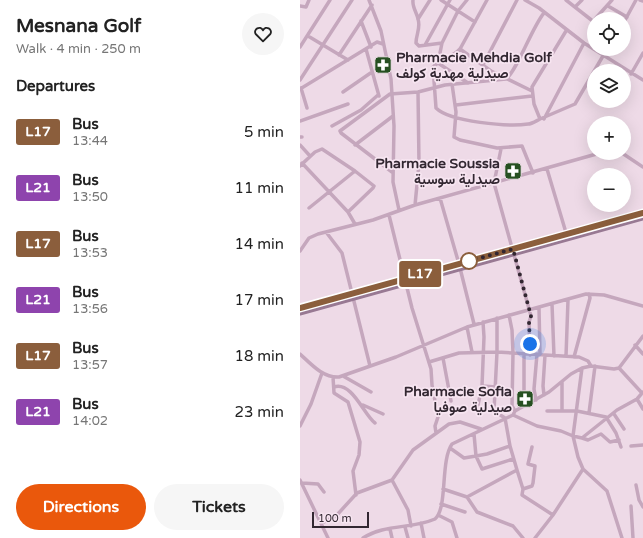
<!DOCTYPE html>
<meta charset="utf-8">
<style>
:root{--surface:#fff;--page:#f6f6f6;--text:#222;--muted:#767676;--accent:#ea580c}
body{margin:0;font-family:"Varela Round",Vazirmatn,sans-serif;background:var(--page);color:var(--text);height:100vh;display:flex;flex-direction:column;font-size:15px;white-space:nowrap}
*{box-sizing:border-box;margin:0}
p{font-size:13px;color:var(--muted)}
.icon{flex:none;width:22px;height:22px;fill:none;stroke:currentColor;stroke-width:2;stroke-linecap:round;stroke-linejoin:round}
.map{position:relative;flex:1;overflow:hidden}
.details{display:flex;flex-direction:column;background:var(--surface);width:300px}
.details>*{flex:none}
.badge{padding:0 8px;border-radius:3px;font-size:14px;line-height:26px}
.controls{position:absolute;left:287px;top:12px;display:grid;gap:8px}
.controls a{display:grid;place-items:center;width:44px;height:44px;border-radius:50%;background:var(--surface);box-shadow:0 4px 16px #0002;font-size:20px}
.scale{position:absolute;left:12px;bottom:10px;width:57px;box-sizing:border-box;padding-left:4px;border:2px solid #322731;border-top:0;font-size:11px;line-height:14px;white-space:nowrap;color:#322731;-webkit-text-stroke:3px #f7e5f1;paint-order:stroke}
.you{position:absolute;width:20px;height:20px;margin:-10px;border:3px solid #fff;border-radius:50%;background:#1a73e8;box-shadow:0 0 0 6px #1a73e833}
.map>.badge{position:absolute;translate:-50% -50%;box-shadow:0 0 0 2px #fff}
h2{padding:0 16px;font-size:15px;line-height:36px}
.round{display:grid;place-items:center;flex:none;width:42px;height:42px;border-radius:21px;background:var(--page)}
.summary{display:flex;align-items:center;justify-content:space-between;height:68px;padding:0 16px}
h1{font-size:19px;font-weight:800;line-height:30px}
.action{display:flex;gap:8px;margin-top:auto;padding:8px 16px}
.action a{flex:1;height:46px;border-radius:24px;background:var(--accent);color:#fff;font-size:16px;font-weight:800;line-height:46px;text-align:center}
.action a+a{background:var(--page);color:var(--text)}
ul{padding:0;list-style:none}
li{display:flex;align-items:center;gap:12px;height:56px;padding:0 16px}
li div{flex:1}
li b{display:block;font-size:15px}
li em{font-style:normal}
li .badge{min-width:44px;font-weight:700;text-align:center}
main{display:flex;flex:1;min-height:0}
.map>svg:first-child{display:block}
.lines{fill:none;stroke-linecap:round;stroke-linejoin:round}
.street{stroke:#c5a7bd;stroke-width:3.5}
.secondary{stroke:#987993;stroke-width:5}
.line-casing{stroke:#fff;stroke-width:9}
.line{stroke:#8b5e3c;stroke-width:6}
.walk{stroke:#322731;stroke-width:4;stroke-dasharray:0 7.2}
.stop-dot{fill:#fff;stroke:#8b5e3c;stroke-width:2}
.labels{text-anchor:middle;dominant-baseline:central;stroke-width:3.5;stroke-linejoin:round;paint-order:stroke}
.poi-label{font-size:14px;font-weight:bold;fill:#322731;stroke:#f7e5f1;text-anchor:end}
</style>
<main>
<section class="details">
<div class="summary"><div><h1>Mesnana Golf</h1><p>Walk · 4 min · 250 m</p></div><a class="round"><svg class="icon" aria-label="heart" viewBox="0 0 24 24"><path d="M12 20l-8-8c-3-5 5-10 8-4 3-6 11-1 8 4z"/></svg></a></div>
<h2>Departures</h2>
<ul>
<li><span class="badge" style="background:#8b5e3c;color:#fff">L17</span><div><b>Bus</b><p>13:44</p></div><em>5 min</em></li>
<li><span class="badge" style="background:#8e44ad;color:#fff">L21</span><div><b>Bus</b><p>13:50</p></div><em>11 min</em></li>
<li><span class="badge" style="background:#8b5e3c;color:#fff">L17</span><div><b>Bus</b><p>13:53</p></div><em>14 min</em></li>
<li><span class="badge" style="background:#8e44ad;color:#fff">L21</span><div><b>Bus</b><p>13:56</p></div><em>17 min</em></li>
<li><span class="badge" style="background:#8b5e3c;color:#fff">L17</span><div><b>Bus</b><p>13:57</p></div><em>18 min</em></li>
<li><span class="badge" style="background:#8e44ad;color:#fff">L21</span><div><b>Bus</b><p>14:02</p></div><em>23 min</em></li>
</ul>
<div class="action"><a>Directions</a><a>Tickets</a></div>
</section>
<div class="map">
<svg width="343" height="538" viewBox="0 0 343 538">
<rect width="100%" height="100%" fill="#eedae7"/>
<g class="lines">
<!-- street -->
<path class="street" d="M69 0 81 31 91 79 94 126 93 182 99 210
M113 0C112 7 117 13 118 19 121 28 116 34 116 43L119 46 142 43 158 11 167 0
M141 0 175 22
M187 0 160 49C153 57 141 59 133 67L136 108C150 122 209 127 228 124 232 124 236 121 240 119
M225 0 239 8 284 43 343 80
M266 0 294 22
M340 0 343 1
M0 6 6 7 9 0
M308 6 327 17
M275 7 282 0
M118 19 130 0
M295 19 312 0
M61 21 71 47
M324 22 336 0
M266 31 232 87 234 104 240 119 275 104 307 49
M8 36 48 60
M142 43 138 63 168 83
M125 45 150 0
M0 47 30 0
M66 49 79 96
M160 49 191 71 232 91
M39 55 72 5
M183 65 217 0
M331 74 343 53
M0 80 52 0
M152 84 156 112 154 137 160 140 197 148 222 146 233 173
M1 88 7 108
M0 89 77 42 83 44
M43 92 72 72
M156 105 232 96
M244 119 284 43
M0 121 48 104
M32 126 61 110 78 95
M0 137H2
M0 145 10 156
M55 145 93 116
M201 149 194 183 231 316 229 322 230 355
M322 153 343 167
M2 163 48 212
M0 166 15 152 22 149 55 171 9 208
M247 169 267 236
M92 172 41 133 40 131 90 94 118 92 145 85 206 79C217 71 232 27 244 13
M140 198 159 264 174 324
M115 205 119 164 118 92
M89 215 112 308 131 369 132 385 138 417 135 426 136 433
M55 224 48 212 73 188 74 186 55 171
M26 232 42 253 70 366
M0 251 9 238 18 234 73 220 115 205 300 153
M252 304 254 356
M239 308 240 354
M209 315 212 330 213 353 212 406 215 411
M167 327 172 352
M335 345 343 354
M0 354C11 364 23 378 39 377L96 357 167 327 286 294 304 295 343 306
M224 354V393L226 405
M266 356 268 300
M274 357 290 298 289 294
M143 358 151 401
M129 362 159 353 197 352V318
M282 368 273 436 282 438 317 410 337 399 343 392
M319 368 342 393
M43 376 71 392
M33 377 34 393 48 402 60 442 59 455 53 471 56 495
M262 382V411H277L306 417 316 433 321 447
M182 386 196 387
M34 387C52 381 64 415 75 423
M244 395 243 386 245 355
M337 399 343 409
M236 400 234 389 237 354
M63 405 83 414
M178 405 182 386 184 337 183 322
M247 411H262
M289 413 295 366
M314 414 324 429
M213 415 237 426 261 431 273 436 278 457 283 469 253 515 235 538
M0 426 11 404 22 373
M282 438 288 440 301 434 310 442 319 440
M210 446 205 418 194 411 197 352 279 357 288 361 291 366
M331 446 343 445
M150 448 164 458 176 456 182 469 213 459
M283 469 307 491 322 538
M217 470 223 489 222 495 253 515
M0 480 28 538
M92 480 108 510 111 526
M2 483 18 484 24 492
M336 485 339 500 343 507
M143 489 167 497 217 470 210 446 187 454 176 456 174 434
M223 489 232 486 233 483 235 466 228 464 232 447
M167 497 177 512 213 526 223 538
M141 504 165 512
M331 506 333 538
M138 515 152 522 157 538
M22 523 36 516 57 493 92 480 113 450 149 424 160 422 181 429
M121 523 124 538
M105 527 108 538
M90 529 92 538
M63 538C84 524 112 529 135 519 148 508 140 461 152 444L213 415 215 411 249 392 271 374 282 368 291 366 314 369 319 368 343 336"/>
<!-- secondary -->
<path class="secondary" d="M0 308 343 213
M0 313 343 218"/>
</g>
<g class="lines">
<defs>
<path id="line" d="M0 308 343 213"/>
</defs>
<!-- line casing -->
<use href="#line" class="line-casing"/>
<!-- line -->
<use href="#line" class="line"/>
<!-- walk -->
<path class="walk" d="M169 261 213 249 231 316 229 322 230 344"/>
</g>
<!-- icons -->
<defs>
<symbol id="pharmacy-square" viewBox="-11 -11 22 22"><rect x="-9" y="-9" width="18" height="18" rx="4" fill="#265021" stroke="#f7e5f1"/><path d="M-2-6h4v4h4v4h-4v4h-4v-4h-4v-4h4Z" fill="#fff"/></symbol>
</defs>
<g fill-rule="evenodd">
<use href="#pharmacy-square" x="73" y="55" width="20" height="20"/>
<use href="#pharmacy-square" x="203" y="161" width="20" height="20"/>
<use href="#pharmacy-square" x="215" y="389" width="20" height="20"/>
</g>
<!-- markers -->
<circle class="stop-dot" cx="169" cy="261" r="8"/>
<g class="labels">
<!-- poi labels -->
<g class="poi-label">
<text x="96" y="57" text-anchor="start">Pharmacie Mehdia Golf<tspan x="96" dy="16">صيدلية مهدية كولف</tspan></text>
<text x="200" y="163">Pharmacie Soussia<tspan x="200" dy="16">صيدلية سوسية</tspan></text>
<text x="212" y="391">Pharmacie Sofia<tspan x="212" dy="16">صيدلية صوفيا</tspan></text>
</g>
</g>
</svg>
<div class="controls">
<a><svg class="icon" aria-label="locate" viewBox="0 0 24 24"><circle cx="12" cy="12" r="6"/><path d="M12 2v4M12 18v4M2 12h4M18 12h4"/></svg></a>
<a><svg class="icon" aria-label="layers" viewBox="0 0 24 24"><path d="M12 4l9 5-9 5-9-5zM3 14l9 5 9-5"/></svg></a>
<a>+</a>
<a>−</a>
</div>
<div class="scale">100 m</div>
<div class="you" style="left:230px;top:344px"></div>
<b class="badge" style="left:120px;top:274px;background:#8b5e3c;color:#fff">L17</b>
</div>
</main>
